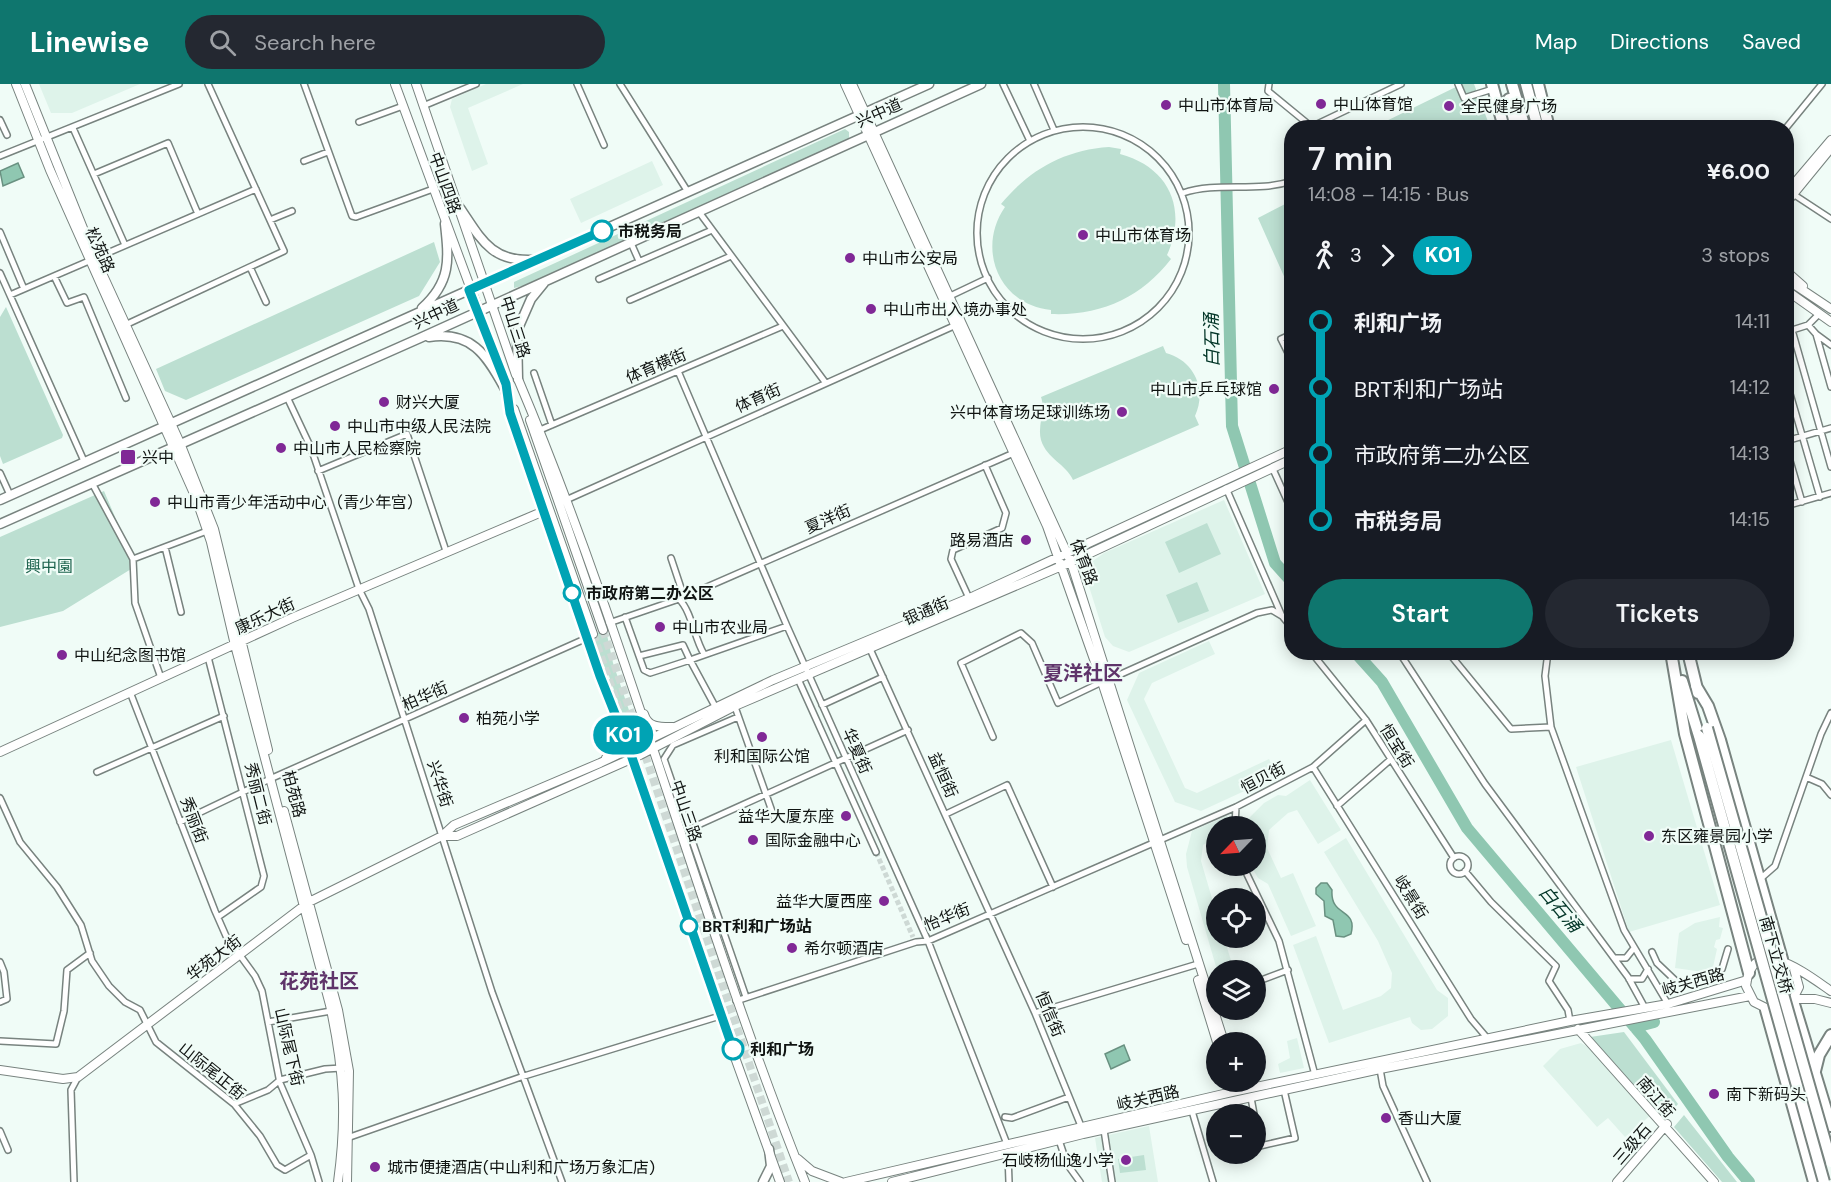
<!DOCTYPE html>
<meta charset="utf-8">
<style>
:root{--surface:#171b24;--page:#242831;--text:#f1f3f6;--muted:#9ea1a6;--accent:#0f766e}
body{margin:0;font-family:"DM Sans","Noto Sans SC",sans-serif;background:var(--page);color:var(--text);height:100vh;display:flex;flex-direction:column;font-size:22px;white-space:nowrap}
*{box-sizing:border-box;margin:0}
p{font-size:20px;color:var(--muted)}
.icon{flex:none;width:33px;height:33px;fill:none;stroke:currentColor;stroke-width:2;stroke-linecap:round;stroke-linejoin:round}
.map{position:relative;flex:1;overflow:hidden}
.drawer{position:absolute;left:1284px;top:36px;width:510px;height:540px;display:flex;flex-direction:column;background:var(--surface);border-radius:24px;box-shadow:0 3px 15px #0003}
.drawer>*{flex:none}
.badge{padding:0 12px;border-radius:20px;font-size:21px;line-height:39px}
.needle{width:39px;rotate:245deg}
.fabs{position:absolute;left:1206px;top:732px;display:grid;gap:12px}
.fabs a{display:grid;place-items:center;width:60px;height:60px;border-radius:50%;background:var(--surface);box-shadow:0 3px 15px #0003;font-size:30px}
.map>.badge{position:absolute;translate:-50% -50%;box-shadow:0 0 0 3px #fff}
.legs{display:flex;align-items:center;gap:9px;height:66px;padding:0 24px;font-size:20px}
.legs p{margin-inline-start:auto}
.headline{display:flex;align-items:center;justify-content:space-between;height:102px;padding:0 24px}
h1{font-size:33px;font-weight:600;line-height:45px}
.primary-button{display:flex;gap:12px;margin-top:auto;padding:12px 24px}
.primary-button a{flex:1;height:69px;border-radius:36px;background:var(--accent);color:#fff;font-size:24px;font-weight:600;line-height:69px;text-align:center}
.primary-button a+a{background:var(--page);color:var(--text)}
ul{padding:0 24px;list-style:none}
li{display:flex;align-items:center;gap:21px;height:66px;font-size:22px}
li i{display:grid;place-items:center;width:9px;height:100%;margin:0 8px;background:currentColor}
li i::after{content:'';width:15px;height:15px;margin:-8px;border:4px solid;border-radius:50%;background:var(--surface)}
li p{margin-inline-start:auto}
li:first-child i{background:linear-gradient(#0000 50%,currentColor 0)}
li:last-child i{background:linear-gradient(currentColor 50%,#0000 0)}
header{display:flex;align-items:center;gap:36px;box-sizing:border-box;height:84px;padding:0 30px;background:var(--accent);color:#fff}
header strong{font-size:28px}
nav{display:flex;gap:33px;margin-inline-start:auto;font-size:21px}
.search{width:420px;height:54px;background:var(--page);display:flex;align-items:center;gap:15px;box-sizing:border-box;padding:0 21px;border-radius:33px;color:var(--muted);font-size:22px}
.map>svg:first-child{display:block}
.built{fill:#def3ea}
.green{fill:#bcdfd1}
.water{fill:#8fc7b1;stroke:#699181;stroke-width:1.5}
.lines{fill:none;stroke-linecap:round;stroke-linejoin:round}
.river{stroke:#8fc7b1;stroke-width:12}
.street-tunnel{stroke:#ced9d5;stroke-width:5;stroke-dasharray:5 2.5;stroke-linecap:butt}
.secondary-tunnel{stroke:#ced9d5;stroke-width:8;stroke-dasharray:8 4;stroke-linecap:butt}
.street-casing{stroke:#78837f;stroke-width:8}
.secondary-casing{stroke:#78837f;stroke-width:10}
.primary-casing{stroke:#78837f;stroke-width:11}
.highway-casing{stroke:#78837f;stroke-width:14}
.street{stroke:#fff;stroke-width:5}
.secondary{stroke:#fff;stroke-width:8}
.primary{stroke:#fff;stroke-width:8}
.highway{stroke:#fff;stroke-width:10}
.highway-bridge-casing{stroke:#78837f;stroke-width:14;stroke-linecap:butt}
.highway-bridge{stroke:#fff;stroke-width:10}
.line-1-casing{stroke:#fff;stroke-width:14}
.line-1{stroke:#00a3b4;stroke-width:9}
.poi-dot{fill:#802896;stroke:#f0fcf7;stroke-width:2}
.stop-1-dot{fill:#fff;stroke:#00a3b4;stroke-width:3}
.labels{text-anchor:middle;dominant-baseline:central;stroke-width:4.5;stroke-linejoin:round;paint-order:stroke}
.poi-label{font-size:16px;fill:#101412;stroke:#f0fcf7;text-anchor:start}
.street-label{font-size:16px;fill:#101412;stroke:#f0fcf7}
.stop-label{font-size:16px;font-weight:bold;fill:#101412;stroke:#f0fcf7;text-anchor:start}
.park-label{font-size:16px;fill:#1e634e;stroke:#f0fcf7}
.water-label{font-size:18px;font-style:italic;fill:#023527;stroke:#f0fcf7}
.quarter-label{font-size:20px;font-weight:bold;fill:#5f346a;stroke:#f0fcf7}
</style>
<header>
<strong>Linewise</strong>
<div class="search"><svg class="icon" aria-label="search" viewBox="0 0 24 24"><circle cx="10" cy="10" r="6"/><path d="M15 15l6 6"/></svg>Search here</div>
<nav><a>Map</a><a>Directions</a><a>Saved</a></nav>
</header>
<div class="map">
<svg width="1831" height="1098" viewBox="0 0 1831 1098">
<rect width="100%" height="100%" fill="#f0fcf7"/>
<!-- built -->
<path class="built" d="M39 0H140L72 29H51Z
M486 0H523L468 24 488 80 472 87 450 23 452 15Z
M652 77 663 101 581 139 570 115Z
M1224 416 1265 510 1129 568 1113 562 1105 553 1086 493 1090 479 1104 469Z
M1209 557 1215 570 1152 599 1144 615 1185 704 1197 709 1269 675 1277 692 1201 727 1175 718 1127 616 1139 589Z
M1671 656 1720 821 1629 848 1576 683Z
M1310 696 1341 746 1318 760 1297 726 1288 729 1269 746 1267 764 1281 794 1293 789 1316 842 1291 852 1268 800 1258 794 1251 782H1256V742H1247L1249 734 1264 719 1278 711 1286 712Z
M1227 732 1232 742H1216V754L1203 761 1201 777 1216 828V854H1224L1234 886H1217L1187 783 1186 770 1192 747Z
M1346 754 1437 906 1448 914V932L1432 945 1421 946 1412 939 1410 933 1329 959 1293 861 1316 852 1343 926 1381 912 1391 904 1392 889 1378 857 1324 768Z
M1720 833 1719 843 1723 844 1720 855 1716 856 1714 863 1717 865 1713 883 1703 888 1675 884 1679 849 1695 839Z
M1297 954 1304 984 1280 989 1278 980 1290 974 1287 957Z
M1581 959 1593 966 1651 1031 1625 1053 1608 1034 1597 1043 1543 982 1560 965Z
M1149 1042 1158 1098H1102L1095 1054Z"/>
<!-- green -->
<path class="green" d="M1462 0H1474L1490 43 1372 44Z
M845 45 849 48V55L526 201 514 204V198Z
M1109 63 1121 65 1120 70C1169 83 1188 125 1167 171L1171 175C1141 214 1100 232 1051 230V226C999 221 976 165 1005 123L1001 120C1029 86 1064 66 1109 63Z
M1291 117V208L1258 134Z
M434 158 440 178 419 212 186 316 165 307 156 285Z
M6 223 63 351 62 354 3 380 0 372V233Z
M1163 262 1166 269C1195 277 1207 306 1195 332L1199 341 1073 396C1066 380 1047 375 1041 356 1037 341 1046 327 1041 313Z
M104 407 136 482 63 527 0 543V453Z
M1207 439 1221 470 1179 489 1165 458Z
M1197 498 1209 527 1178 539 1166 511Z
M606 546 613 579 636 647 634 652 630 650 609 592 590 552Z
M1624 948 1678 1020 1665 1035 1590 953Z
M1684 1031 1737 1098H1722L1674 1043Z
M1144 1071 1146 1086 1120 1089 1118 1075Z"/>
<!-- water -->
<path class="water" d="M18 79 24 93 3 102 0 87Z
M1321 799H1327L1332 806C1330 834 1358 823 1351 850L1344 853 1336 852 1333 836 1325 832 1324 817 1316 810V804Z
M1124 961 1130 976 1111 985 1105 970Z"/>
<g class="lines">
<!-- river -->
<path class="river" d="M1224 0 1232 342 1275 479 1292 498
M1355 568 1382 598 1467 744 1645 955 1728 1073 1749 1098
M1635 943 1654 938"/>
<!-- street-tunnel -->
<path class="street-tunnel" d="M876 768 913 853"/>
<!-- secondary-tunnel -->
<path class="secondary-tunnel" d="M603 546 789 1098
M593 550 634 668"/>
<defs>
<path id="street" d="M304 0 352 132 356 133 433 105
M577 0 604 61
M620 0 688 108
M1003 0 1030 57
M1034 0 1054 46
M1269 0 1268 7 1313 44
M1458 0 1464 14 1493 5
M423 22 476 0
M0 36 7 51
M359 38 403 22
M1313 42 1401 0
M977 149a106 106 0 1 1 212 0a106 106 0 1 1-212 0Z
M73 44 125 161
M1786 44 1822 0
M0 72 179 0
M304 77 328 68
M94 90 168 59 198 130
M1183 109C1218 97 1256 109 1292 97
M1793 110 1831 135
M699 128 825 298
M270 136 292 127
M0 148 24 205
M631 159 639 177
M250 183 266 218
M0 189 84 377
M54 192 67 219 84 213 126 314
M599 195 712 146
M10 211 256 105
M948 213 988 194
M630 216 731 172
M1808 241 1816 250 1831 303
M123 242 284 167 208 0
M1792 246 1831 383
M1786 248 1808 241 1819 230
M1292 250 1281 255 1292 277
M1816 250 1831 261
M678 287 787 542 928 857 1007 1060
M534 289 552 341
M1786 296 1820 413
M287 313 311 364 359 505 369 525 492 908 562 1098
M540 346 783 242
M1786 357 1831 344
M1786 363 1802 418
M1272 383 1292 427
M318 387 407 350 446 467
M0 389 10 411
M92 399 133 475 135 519 161 594
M1226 404 1282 532
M566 416 956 241
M1786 422 1831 409
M165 463 181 528
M671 474 684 513 1016 368
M133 475 207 447
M969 514 951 475 953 466 1002 444 1006 429 985 381
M625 533 644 586 650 589 690 576 683 561 639 572
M609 539 679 515C692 528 694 554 704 570
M870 565 1035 929 1081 1042
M1311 568 1366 636 1454 774
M1399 568 1485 700 1628 893 1645 924
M1448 568 1511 645 1551 643
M1548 568 1545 592 1551 643 1624 846 1668 920
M208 573 264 792 261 803 218 833
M798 595 876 768
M1110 595 1257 529 1272 526 1282 532 1292 544
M130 608 215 827 226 852 255 892 262 907 280 999 311 1071 319 1098
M734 620 774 733
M822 621 883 593
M716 624 690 576 787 542
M738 633 673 661 664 675 746 913
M993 653 961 579 1021 549 1032 559 1058 619 1102 598
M1313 683 1471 935 1488 955
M97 688 224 632
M1806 693 1822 700 1831 711
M0 714 20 758 57 803 81 841 92 877 109 902 125 918 140 926 156 958 234 1020 260 1052 277 1081 285 1086 311 1071
M1337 722 1390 676
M946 730 1007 701 1053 803
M180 738 270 695 587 554
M1235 742 1236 723
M687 746 908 646
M1450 781a9 9 0 1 1 18 0a9 9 0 1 1-18 0Z
M1243 782 1279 857 1315 991
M1465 787 1491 818 1556 882 1549 897 1568 926 1570 937
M1759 796 1775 782 1821 650 1831 629
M1652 868 1657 879 1678 899
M1615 874H1626L1634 864
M0 878 4 888 7 915 0 918
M1629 895H1642L1648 885
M1256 898 1288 886
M1659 904 1709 893 1722 885 1728 865
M736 917 916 858 928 857 1236 723 1313 683 1366 636
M1035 929 1198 880
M268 938 331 927
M0 957 56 960 64 927 67 886 90 869
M1380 985 1383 1002 1427 1098
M1251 1014 1254 1030
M234 1020 268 1006 280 996 325 985 342 984
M1192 1027 1213 1098
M1005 1033 1012 1034 1069 1013
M1256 1037 1260 1062 1295 1054 1284 1006
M1104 1046 1112 1098
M0 1047 8 1066
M345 1051 350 1053 521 993 720 932
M1059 1056 1067 1080 1080 1098
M1008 1070 1009 1098
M74 1098 71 1006 78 993"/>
<path id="secondary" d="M16 0 50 86 196 414 211 458 235 561 330 921C344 986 347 1032 338 1098
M25 0 95 174 180 359 214 445 268 666
M395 0 506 300
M416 0 516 291
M845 0 1047 442 1102 598 1186 856
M852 0 1071 478 1224 958
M1786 109 1831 56
M1786 119 1831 64
M1786 187 1803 202
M1786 195 1831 225
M1786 206 1831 238
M518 295C629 557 699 834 805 1098
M504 303 515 344 600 592 629 665 720 932 780 1098
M514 325 593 550
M530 336 603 546
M644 630C648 644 661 643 673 643
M0 668 292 534 544 427
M606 674 616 662 614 636
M284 727 338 926 349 987 347 1098
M442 752H457L640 671 735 622 1071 478 1292 375
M1198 896 1217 958
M1795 915H1815L1831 919
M1791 919 1799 903 1794 885
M1770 926 1754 918 1746 902C1752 846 1809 892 1831 907
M1578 945 1714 1098
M0 986 63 995 78 993 309 818 442 752 454 741 600 679 773 596 974 512 1292 365
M798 1075 812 1087 841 1098
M846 1098 1232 1008 1570 937 1668 920 1747 896
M892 1098 1083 1050 1380 985 1750 912
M1617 1098 1667 1040"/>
<path id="primary" d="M460 124C481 155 491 178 533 176
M422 224C451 198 449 176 445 140
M429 253C471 247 486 270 504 303
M518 295 517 247 531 215 544 199
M0 416 929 0
M0 440 420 254 981 0
M763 1098 771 1082 769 1065"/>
<path id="highway" d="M1492 0 1504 44
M1512 0 1525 44
M1526 0 1538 44
M1538 0 1549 44
M1509 15 1516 44
M1671 568 1685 650 1749 889
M1688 568 1698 609
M1682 597 1699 652
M1696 602 1708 622 1720 656 1782 875
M1793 917 1831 1042
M1766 926 1814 1098
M1815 987 1819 971 1831 951"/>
</defs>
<!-- street casing -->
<use href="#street" class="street-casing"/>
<!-- secondary casing -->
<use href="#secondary" class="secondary-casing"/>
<!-- primary casing -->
<use href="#primary" class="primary-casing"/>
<!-- highway casing -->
<use href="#highway" class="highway-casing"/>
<!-- street -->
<use href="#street" class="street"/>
<!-- secondary -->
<use href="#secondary" class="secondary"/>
<!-- primary -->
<use href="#primary" class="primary"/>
<!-- highway -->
<use href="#highway" class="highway"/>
<defs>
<path id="highway-bridge" d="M1707 644 1831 1078
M1699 652 1824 1098"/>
</defs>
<!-- highway-bridge casing -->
<use href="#highway-bridge" class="highway-bridge-casing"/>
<!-- highway-bridge -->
<use href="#highway-bridge" class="highway-bridge"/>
</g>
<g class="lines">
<defs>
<path id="line-1" d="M602 147 469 206 506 300 510 329 600 592 629 665 733 965"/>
</defs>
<!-- line-1 casing -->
<use href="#line-1" class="line-1-casing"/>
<!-- line-1 -->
<use href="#line-1" class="line-1"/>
</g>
<!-- markers -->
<g class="poi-dot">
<circle cx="1321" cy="20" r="6"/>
<circle cx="1166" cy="21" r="6"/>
<circle cx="1449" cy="22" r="6"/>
<circle cx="1083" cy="151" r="6"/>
<circle cx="850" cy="174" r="6"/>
<circle cx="871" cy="225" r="6"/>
<circle cx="1274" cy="305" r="6"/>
<circle cx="384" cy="318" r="6"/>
<circle cx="1122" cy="328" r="6"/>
<circle cx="335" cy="342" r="6"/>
<circle cx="281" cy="364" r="6"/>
<rect x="120" y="365" width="16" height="16" rx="3"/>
<circle cx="155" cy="418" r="6"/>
<circle cx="1026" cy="456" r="6"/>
<circle cx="660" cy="543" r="6"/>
<circle cx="62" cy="571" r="6"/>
<circle cx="464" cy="634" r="6"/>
<circle cx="762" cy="653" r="6"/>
<circle cx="846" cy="732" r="6"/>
<circle cx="1649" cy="752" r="6"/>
<circle cx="753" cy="756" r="6"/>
<circle cx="884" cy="817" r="6"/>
<circle cx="792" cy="864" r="6"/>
<circle cx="1714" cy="1010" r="6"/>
<circle cx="1386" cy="1034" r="6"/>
<circle cx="1126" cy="1076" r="6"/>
<circle cx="375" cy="1083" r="6"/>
</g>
<g class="stop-1-dot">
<circle cx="602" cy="147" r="10"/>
<circle cx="572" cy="509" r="8"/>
<circle cx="689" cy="842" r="8"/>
<circle cx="733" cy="965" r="10"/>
</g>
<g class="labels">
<!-- poi labels -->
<g class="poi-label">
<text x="1333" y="20">中山体育馆</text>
<text x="1178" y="21">中山市体育局</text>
<text x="1461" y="22">全民健身广场</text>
<text x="1095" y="151">中山市体育场</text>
<text x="862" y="174">中山市公安局</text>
<text x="883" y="225">中山市出入境办事处</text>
<text x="1262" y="305" text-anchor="end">中山市乒乓球馆</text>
<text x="396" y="318">财兴大厦</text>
<text x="1110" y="328" text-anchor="end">兴中体育场足球训练场</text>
<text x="347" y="342">中山市中级人民法院</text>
<text x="293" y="364">中山市人民检察院</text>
<text x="142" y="373">兴中</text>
<text x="167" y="418">中山市青少年活动中心（青少年宫）</text>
<text x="1014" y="456" text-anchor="end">路易酒店</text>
<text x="672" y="543">中山市农业局</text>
<text x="74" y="571">中山纪念图书馆</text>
<text x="476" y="634">柏苑小学</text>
<text x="762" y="672" text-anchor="middle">利和国际公馆</text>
<text x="834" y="732" text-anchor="end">益华大厦东座</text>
<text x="1661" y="752">东区雍景园小学</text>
<text x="765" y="756">国际金融中心</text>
<text x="872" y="817" text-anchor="end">益华大厦西座</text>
<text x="804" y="864">希尔顿酒店</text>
<text x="1726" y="1010">南下新码头</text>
<text x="1398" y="1034">香山大厦</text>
<text x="1114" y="1076" text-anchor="end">石岐杨仙逸小学</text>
<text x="387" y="1083">城市便捷酒店(中山利和广场万象汇店)</text>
</g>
<!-- street labels -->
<g class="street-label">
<text transform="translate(879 29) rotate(-24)">兴中道</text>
<text transform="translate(445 99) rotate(70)">中山四路</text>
<text transform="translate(100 166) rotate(66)">松苑路</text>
<text transform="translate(436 230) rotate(-25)">兴中道</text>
<text transform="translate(515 243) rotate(72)">中山三路</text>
<text transform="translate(656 282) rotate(-23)">体育横街</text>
<text transform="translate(758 314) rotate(-24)">体育街</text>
<text transform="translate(828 435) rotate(-24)">夏洋街</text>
<text transform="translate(1084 478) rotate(69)">体育路</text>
<text transform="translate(926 527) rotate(-23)">银通街</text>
<text transform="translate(265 532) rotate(-25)">康乐大街</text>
<text transform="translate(425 612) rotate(-24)">柏华街</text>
<text transform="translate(1397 662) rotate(58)">恒宝街</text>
<text transform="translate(857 667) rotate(66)">华夏街</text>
<text transform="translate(943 691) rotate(66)">益恒街</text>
<text transform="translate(1263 694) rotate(-28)">恒贝街</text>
<text transform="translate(440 700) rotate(72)">兴华街</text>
<text transform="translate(258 710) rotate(76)">秀丽二街</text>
<text transform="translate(294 710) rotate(75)">柏苑路</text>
<text transform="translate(686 727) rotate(71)">中山三路</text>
<text transform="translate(194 736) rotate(69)">秀丽街</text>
<text transform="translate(1411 813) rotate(58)">岐景街</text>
<text transform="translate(947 833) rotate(-22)">怡华街</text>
<text transform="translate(1776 871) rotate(74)">南下立交桥</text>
<text transform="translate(214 874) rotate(-37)">华苑大街</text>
<text transform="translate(1693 898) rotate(-16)">岐关西路</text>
<text transform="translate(1050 930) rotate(67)">恒信街</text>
<text transform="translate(289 963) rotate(77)">山际尾下街</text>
<text transform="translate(212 987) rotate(39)">山际尾正街</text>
<text transform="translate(1656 1013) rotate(49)">南江街</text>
<text transform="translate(1148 1014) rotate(-13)">岐关西路</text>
<text transform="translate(1632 1060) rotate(-49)">三级石</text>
</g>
<!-- stop labels -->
<g class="stop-label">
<text x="618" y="147">市税务局</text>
<text x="586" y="509">市政府第二办公区</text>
<text x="702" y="842">BRT利和广场站</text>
<text x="750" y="965">利和广场</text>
</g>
<!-- park labels -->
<g class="park-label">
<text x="49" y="482">興中園</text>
</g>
<!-- water labels -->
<g class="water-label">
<text transform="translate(1212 256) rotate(-91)">白石涌</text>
<text transform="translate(1560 825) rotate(50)">白石涌</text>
</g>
<!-- quarter labels -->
<g class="quarter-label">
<text x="1083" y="589">夏洋社区</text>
<text x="319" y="897">花苑社区</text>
</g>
</g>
</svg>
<div class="fabs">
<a><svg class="needle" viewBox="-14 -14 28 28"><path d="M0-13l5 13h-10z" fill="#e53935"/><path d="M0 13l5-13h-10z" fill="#9ea1a6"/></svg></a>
<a><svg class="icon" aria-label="locate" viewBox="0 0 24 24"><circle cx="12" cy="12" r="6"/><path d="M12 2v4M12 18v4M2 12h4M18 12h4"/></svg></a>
<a><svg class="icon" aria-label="layers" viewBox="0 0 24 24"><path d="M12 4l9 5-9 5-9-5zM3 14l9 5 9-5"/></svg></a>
<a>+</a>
<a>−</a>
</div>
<b class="badge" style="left:623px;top:651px;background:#00a3b4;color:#fff">K01</b>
<section class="drawer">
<div class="headline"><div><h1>7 min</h1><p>14:08 – 14:15 · Bus</p></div><b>¥6.00</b></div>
<div class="legs"><svg class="icon" aria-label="walk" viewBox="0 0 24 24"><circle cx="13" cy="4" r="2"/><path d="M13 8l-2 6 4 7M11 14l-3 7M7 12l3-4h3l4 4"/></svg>3<svg class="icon" aria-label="forward" viewBox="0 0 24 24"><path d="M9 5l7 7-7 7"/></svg><b class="badge" style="background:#00a3b4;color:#fff">K01</b><p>3 stops</p></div>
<ul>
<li><i style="color:#00a3b4"></i><b>利和广场</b><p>14:11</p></li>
<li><i style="color:#00a3b4"></i><span>BRT利和广场站</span><p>14:12</p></li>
<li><i style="color:#00a3b4"></i><span>市政府第二办公区</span><p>14:13</p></li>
<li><i style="color:#00a3b4"></i><b>市税务局</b><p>14:15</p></li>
</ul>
<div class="primary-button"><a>Start</a><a>Tickets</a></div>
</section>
</div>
